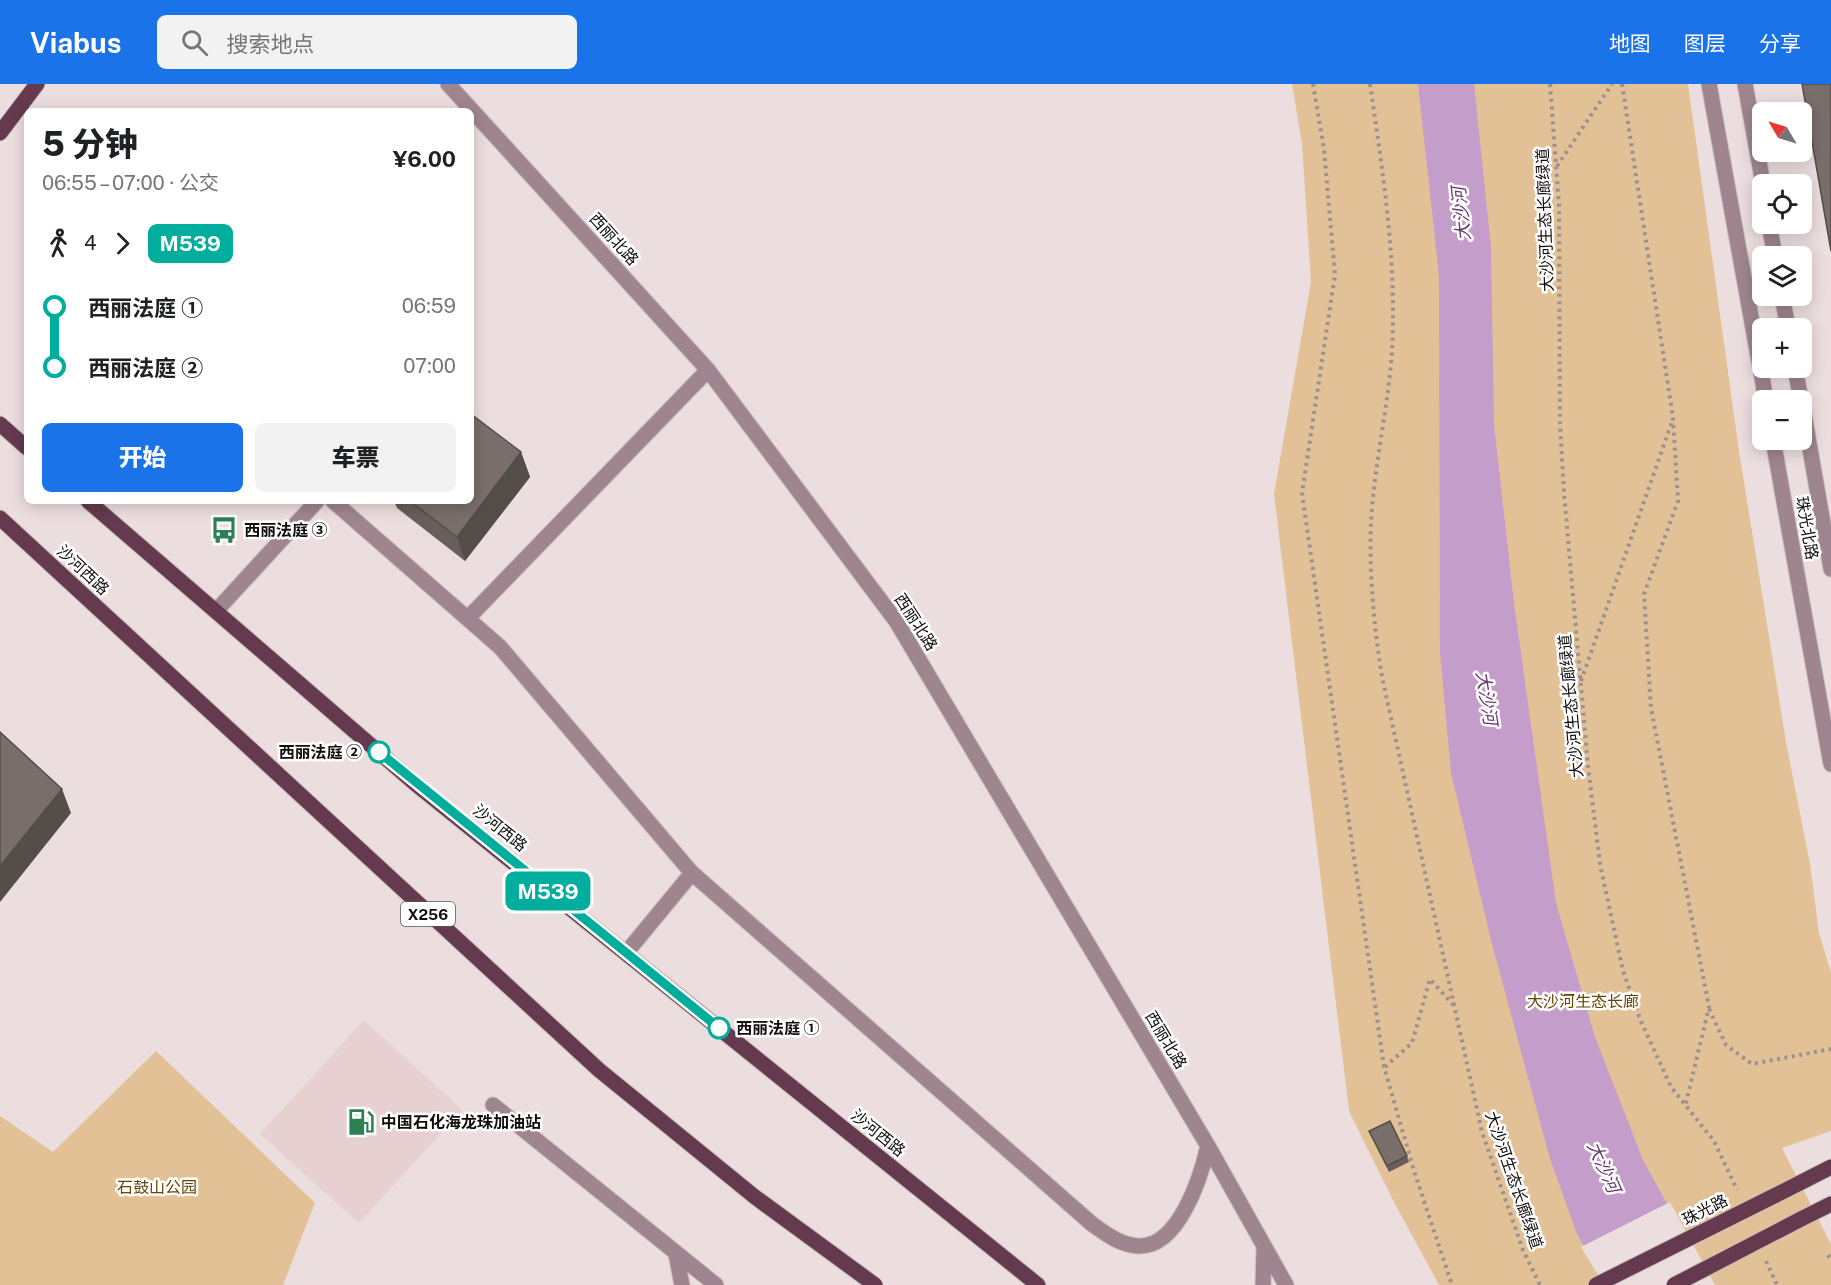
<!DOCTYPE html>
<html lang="zh">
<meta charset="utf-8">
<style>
:root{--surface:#fff;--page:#f2f2f2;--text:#202124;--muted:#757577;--accent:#1a73e8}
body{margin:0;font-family:"Public Sans","Noto Sans SC",sans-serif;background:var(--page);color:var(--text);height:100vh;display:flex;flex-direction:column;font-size:22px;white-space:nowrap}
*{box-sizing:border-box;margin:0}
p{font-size:20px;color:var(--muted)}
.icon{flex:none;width:33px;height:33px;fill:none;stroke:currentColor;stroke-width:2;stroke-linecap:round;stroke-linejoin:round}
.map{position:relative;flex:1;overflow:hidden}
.panel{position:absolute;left:24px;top:24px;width:450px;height:396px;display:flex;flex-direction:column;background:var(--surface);border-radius:9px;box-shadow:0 3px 15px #0003}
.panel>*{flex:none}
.badge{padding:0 12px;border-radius:9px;font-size:21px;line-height:39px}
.needle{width:39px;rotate:308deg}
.controls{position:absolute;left:1752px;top:18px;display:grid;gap:12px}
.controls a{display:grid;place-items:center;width:60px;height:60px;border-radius:9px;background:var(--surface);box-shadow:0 3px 15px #0003;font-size:30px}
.map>.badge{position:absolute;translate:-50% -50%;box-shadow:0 0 0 3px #fff}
.legs{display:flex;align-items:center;gap:9px;height:66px;padding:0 18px;font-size:20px}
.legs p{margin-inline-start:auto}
.headline{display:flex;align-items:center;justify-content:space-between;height:102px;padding:0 18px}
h1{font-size:33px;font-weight:800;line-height:45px}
.button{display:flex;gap:12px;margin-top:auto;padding:12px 18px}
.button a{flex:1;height:69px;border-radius:9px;background:var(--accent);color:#fff;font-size:24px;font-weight:800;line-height:69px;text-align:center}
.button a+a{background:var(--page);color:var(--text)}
ul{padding:0 18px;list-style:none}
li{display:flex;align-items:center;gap:21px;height:60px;font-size:22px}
li i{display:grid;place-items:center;width:9px;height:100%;margin:0 8px;background:currentColor}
li i::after{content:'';width:15px;height:15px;margin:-8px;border:4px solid;border-radius:50%;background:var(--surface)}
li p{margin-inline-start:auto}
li:first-child i{background:linear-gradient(#0000 50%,currentColor 0)}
li:last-child i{background:linear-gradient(currentColor 50%,#0000 0)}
header{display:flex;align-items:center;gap:36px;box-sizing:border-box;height:84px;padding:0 30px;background:var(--accent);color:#fff}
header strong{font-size:28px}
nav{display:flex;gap:33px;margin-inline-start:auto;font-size:21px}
.search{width:420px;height:54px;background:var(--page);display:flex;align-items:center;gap:15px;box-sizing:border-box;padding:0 21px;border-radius:9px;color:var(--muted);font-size:22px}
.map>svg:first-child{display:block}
.built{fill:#e7d0d0}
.green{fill:#e2c196}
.water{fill:#c59dcb}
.pier{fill:#ecdede}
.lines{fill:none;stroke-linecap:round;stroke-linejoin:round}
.minor-casing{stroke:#c9bcbc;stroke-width:17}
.major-casing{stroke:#c9bcbc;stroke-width:17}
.path{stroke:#9b9191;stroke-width:4;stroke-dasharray:3 4.5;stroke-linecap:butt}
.minor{stroke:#9f8590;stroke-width:15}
.major{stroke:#653a4f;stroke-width:15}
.major-bridge-casing{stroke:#c9bcbc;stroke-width:17;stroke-linecap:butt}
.major-bridge{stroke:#653a4f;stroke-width:15}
.wall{fill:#685f5a}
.shaded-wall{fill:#554d4a}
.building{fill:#796e69;stroke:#554d4a;stroke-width:1.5}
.line-1-casing{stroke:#fff;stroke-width:14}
.line-1{stroke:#01ad9c;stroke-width:9}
.stop-1-dot{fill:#fff;stroke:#01ad9c;stroke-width:3}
.labels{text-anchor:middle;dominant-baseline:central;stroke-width:5;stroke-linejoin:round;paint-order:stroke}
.shield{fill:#fff;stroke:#585555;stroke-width:1.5}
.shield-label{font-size:15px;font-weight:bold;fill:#100c0c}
.street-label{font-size:16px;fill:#100c0c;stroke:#fff}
.poi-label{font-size:16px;font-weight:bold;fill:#100c0c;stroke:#fff;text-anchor:start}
.stop-label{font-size:16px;font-weight:bold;fill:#100c0c;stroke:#fff;text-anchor:end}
.park-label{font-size:16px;fill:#694404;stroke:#fff}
.water-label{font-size:18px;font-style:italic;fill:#693771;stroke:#fff}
</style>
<header>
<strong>Viabus</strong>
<div class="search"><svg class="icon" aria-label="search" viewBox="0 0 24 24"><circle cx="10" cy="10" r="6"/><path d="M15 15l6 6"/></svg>搜索地点</div>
<nav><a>地图</a><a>图层</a><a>分享</a></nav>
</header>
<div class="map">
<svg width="1831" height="1201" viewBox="0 0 1831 1201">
<rect width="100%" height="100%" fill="#ecdede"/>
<!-- built -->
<path class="built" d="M364 936 462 1026 359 1139 260 1050Z"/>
<!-- green -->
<path class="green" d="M1292 0H1688L1739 367 1786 658 1810 780 1819 849 1831 889V1047L1782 1064 1831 1160V1201H1439L1395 1120 1349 1027 1274 410 1311 198 1302 60Z
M156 967 315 1119 283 1201H0V1032L53 1068Z"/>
<!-- water -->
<path class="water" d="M1418 0H1474L1491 163 1494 340 1514 519 1556 819 1595 953 1643 1076 1712 1201H1607L1577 1150 1550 1075 1492 860 1451 689 1440 569 1439 192Z"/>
<!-- pier -->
<path class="pier" d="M1670 1118 1715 1201H1604L1581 1163Z"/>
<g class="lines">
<defs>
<path id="minor" d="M448 0 708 286 896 537 1208 1062 1286 1201
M1709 0 1766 316
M1745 0 1763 100
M1769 140 1775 172
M1782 212 1788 244
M1795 284 1801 316
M1802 319 1831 485
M1773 356 1831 680
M333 417 500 563 692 789 1092 1140C1106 1150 1120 1161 1138 1162 1179 1164 1201 1092 1208 1062
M216 527 317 417
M468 534 708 286
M626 869 692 789
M493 1021 716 1201
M676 1170 682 1201
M1263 1201 1264 1164"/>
<path id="major" d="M0 49 37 0
M0 340 27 364
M88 417 418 702 1038 1201
M0 434 599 986 755 1113 875 1201
M1786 1106 1831 1083
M1801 1135 1831 1120"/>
</defs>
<!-- minor casing -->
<use href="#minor" class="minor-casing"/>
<!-- major casing -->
<use href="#major" class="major-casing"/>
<!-- path -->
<path class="path" d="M1313 0 1324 65 1335 191 1302 409 1384 983 1415 1090 1452 1201
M1370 0C1383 89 1397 178 1392 267 1388 325 1374 382 1371 439 1369 491 1374 542 1382 593L1482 1048 1523 1166 1540 1201
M1550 0 1559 122 1560 340 1564 409 1588 682 1600 780 1623 887 1640 935 1671 1003 1714 1057 1737 1106
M1622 0 1673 334 1678 417 1644 510 1651 624 1709 923 1685 1023
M1557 82 1612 0
M1581 597 1672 338
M1709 925 1726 961 1752 980 1831 965
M1385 983 1412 959 1430 895 1456 924
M1828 1171 1831 1176
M1766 1177 1777 1201"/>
<!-- minor -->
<use href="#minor" class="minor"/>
<!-- major -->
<use href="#major" class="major"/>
<defs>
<path id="major-bridge" d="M1596 1201 1786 1106
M1674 1201 1801 1135"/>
</defs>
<!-- major-bridge casing -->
<use href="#major-bridge" class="major-bridge-casing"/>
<!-- major-bridge -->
<use href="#major-bridge" class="major-bridge"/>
</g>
<!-- wall -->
<path class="wall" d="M521 368 530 393 465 477 397 424 394 417H471Z
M1369 1047 1407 1072 1409 1078 1389 1088Z"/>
<!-- shaded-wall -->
<path class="shaded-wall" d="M521 368 530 393 465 477 457 453Z
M62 705 71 729 0 818V782Z"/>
<!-- building -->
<path class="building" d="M1802 0H1831V167Z
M471 330 521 368 457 453 410 417H471Z
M0 648 62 705 0 782Z
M1390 1037 1407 1072 1387 1082 1369 1047Z"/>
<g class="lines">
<defs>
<path id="line-1" d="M379 668 719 944"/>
</defs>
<!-- line-1 casing -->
<use href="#line-1" class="line-1-casing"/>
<!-- line-1 -->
<use href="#line-1" class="line-1"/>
</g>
<!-- icons -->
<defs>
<symbol id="bus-bare" viewBox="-9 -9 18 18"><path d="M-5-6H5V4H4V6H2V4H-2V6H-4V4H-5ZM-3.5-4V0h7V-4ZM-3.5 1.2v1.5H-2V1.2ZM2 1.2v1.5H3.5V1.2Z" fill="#2b8154" stroke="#fff" stroke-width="2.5" paint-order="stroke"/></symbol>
<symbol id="fuel-bare" viewBox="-9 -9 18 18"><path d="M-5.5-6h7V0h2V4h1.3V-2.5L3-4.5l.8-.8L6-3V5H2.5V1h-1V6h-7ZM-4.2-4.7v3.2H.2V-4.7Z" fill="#2b8154" stroke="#fff" stroke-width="2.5" paint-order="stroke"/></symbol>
</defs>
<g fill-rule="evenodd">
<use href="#bus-bare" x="205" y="427" width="38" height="38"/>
<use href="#fuel-bare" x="342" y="1019" width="38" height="38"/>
</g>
<!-- markers -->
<g class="stop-1-dot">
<circle cx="379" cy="668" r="10"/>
<circle cx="719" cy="944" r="10"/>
</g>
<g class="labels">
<!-- shield labels -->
<rect class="shield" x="401" y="818" width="54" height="24" rx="4.5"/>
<g class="shield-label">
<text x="428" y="830">X256</text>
</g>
<!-- street labels -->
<g class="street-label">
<text transform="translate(1545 136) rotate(-92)">大沙河生态长廊绿道</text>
<text transform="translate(614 155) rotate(48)">西丽北路</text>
<text transform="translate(1807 444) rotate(80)">珠光北路</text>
<text transform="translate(83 486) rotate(43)">沙河西路</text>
<text transform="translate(916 538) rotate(57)">西丽北路</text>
<text transform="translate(1571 622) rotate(-95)">大沙河生态长廊绿道</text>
<text transform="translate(500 744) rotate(39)">沙河西路</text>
<text transform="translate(1166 956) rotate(59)">西丽北路</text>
<text transform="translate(878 1049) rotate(39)">沙河西路</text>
<text transform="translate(1514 1096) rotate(71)">大沙河生态长廊绿道</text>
<text transform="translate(1705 1126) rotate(-27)">珠光路</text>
</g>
<!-- poi labels -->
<g class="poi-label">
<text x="244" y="446">西丽法庭 ③</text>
<text x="381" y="1038">中国石化海龙珠加油站</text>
</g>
<!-- stop labels -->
<g class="stop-label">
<text x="362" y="668">西丽法庭 ②</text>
<text x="736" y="944" text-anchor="start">西丽法庭 ①</text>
</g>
<!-- park labels -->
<g class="park-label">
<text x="1583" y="917">大沙河生态长廊</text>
<text x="157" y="1103">石鼓山公园</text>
</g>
<!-- water labels -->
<g class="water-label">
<text transform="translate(1461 130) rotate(-96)">大沙河</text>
<text transform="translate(1487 614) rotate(81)">大沙河</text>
<text transform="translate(1604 1083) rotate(66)">大沙河</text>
</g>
</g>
</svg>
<div class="controls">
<a><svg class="needle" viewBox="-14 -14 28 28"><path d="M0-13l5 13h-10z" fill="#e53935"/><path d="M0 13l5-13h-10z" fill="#757577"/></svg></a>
<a><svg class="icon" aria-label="locate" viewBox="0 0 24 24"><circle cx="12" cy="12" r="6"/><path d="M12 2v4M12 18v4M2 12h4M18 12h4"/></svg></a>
<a><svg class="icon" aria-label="layers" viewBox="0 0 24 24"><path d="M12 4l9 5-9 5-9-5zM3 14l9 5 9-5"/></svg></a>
<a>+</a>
<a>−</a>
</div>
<b class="badge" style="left:548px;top:807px;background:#01ad9c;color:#fff">M539</b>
<section class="panel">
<div class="headline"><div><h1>5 分钟</h1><p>06:55 – 07:00 · 公交</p></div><b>¥6.00</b></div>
<div class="legs"><svg class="icon" aria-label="walk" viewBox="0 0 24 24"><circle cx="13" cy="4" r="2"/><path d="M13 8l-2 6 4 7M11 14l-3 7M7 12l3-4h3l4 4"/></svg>4<svg class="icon" aria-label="forward" viewBox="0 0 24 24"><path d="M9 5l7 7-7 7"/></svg><b class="badge" style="background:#01ad9c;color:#fff">M539</b></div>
<ul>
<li><i style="color:#01ad9c"></i><b>西丽法庭 ①</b><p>06:59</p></li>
<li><i style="color:#01ad9c"></i><b>西丽法庭 ②</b><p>07:00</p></li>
</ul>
<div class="button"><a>开始</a><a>车票</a></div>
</section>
</div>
